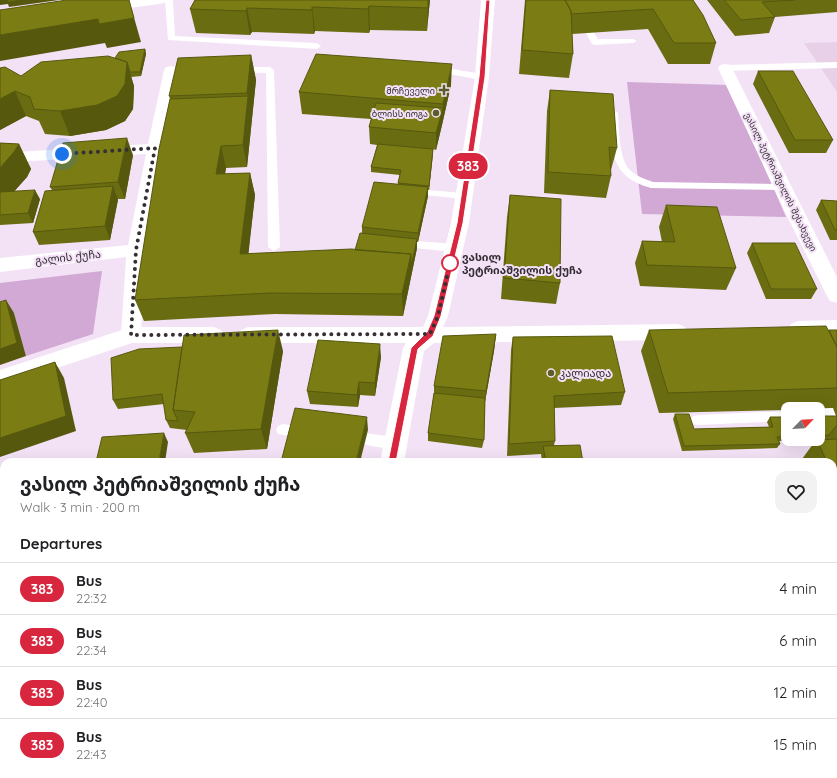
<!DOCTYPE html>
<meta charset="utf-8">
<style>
:root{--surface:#fff;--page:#f2f2f2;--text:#202124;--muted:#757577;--line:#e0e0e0}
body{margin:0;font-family:Quicksand,"Noto Sans Georgian",sans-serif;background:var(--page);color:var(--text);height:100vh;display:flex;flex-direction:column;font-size:15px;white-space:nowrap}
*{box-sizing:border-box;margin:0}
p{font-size:13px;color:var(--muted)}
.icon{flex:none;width:22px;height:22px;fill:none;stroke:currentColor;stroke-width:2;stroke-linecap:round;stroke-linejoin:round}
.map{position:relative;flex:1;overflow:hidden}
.drawer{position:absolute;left:0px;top:458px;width:837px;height:320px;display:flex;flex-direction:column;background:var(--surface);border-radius:12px 12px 0 0;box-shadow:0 4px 16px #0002}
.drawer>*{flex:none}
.badge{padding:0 8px;border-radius:13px;font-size:14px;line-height:26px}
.needle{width:26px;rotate:65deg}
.controls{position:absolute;left:781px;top:402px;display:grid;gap:8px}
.controls a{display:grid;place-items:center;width:44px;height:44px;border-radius:8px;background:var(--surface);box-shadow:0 4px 16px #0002;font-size:20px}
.you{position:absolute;width:20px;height:20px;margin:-10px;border:3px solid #fff;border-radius:50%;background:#1a73e8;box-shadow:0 0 0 6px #1a73e833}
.map>.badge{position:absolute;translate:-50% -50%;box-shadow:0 0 0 2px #fff}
h2{padding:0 20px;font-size:15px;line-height:36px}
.round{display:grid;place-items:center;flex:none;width:42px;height:42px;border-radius:12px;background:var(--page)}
.head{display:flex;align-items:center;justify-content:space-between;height:68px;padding:0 20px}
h1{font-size:19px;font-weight:700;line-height:30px}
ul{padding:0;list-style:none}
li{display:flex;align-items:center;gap:12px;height:52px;padding:0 20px;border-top:1px solid var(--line)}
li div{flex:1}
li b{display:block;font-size:15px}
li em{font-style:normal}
li .badge{min-width:44px;font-weight:700;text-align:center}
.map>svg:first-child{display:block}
.built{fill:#e8d0e9}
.green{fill:#d2a8d5}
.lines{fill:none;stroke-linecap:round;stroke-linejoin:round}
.lane{fill:#fff;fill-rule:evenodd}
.street{fill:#fff;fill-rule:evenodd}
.secondary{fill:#fff;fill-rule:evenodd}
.wall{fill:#6a6c11}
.shaded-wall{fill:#56580e}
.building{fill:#7b7d14;stroke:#56580e}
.line{fill:#d7263d;stroke:#fff}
.walk{stroke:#352e35;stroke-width:4;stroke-dasharray:0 7.2}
.poi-dot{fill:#5a5c29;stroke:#f3e1f5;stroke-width:1.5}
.stop-dot{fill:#fff;stroke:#d7263d;stroke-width:2}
.labels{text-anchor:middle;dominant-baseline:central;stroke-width:4;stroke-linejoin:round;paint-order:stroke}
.far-poi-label{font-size:9px;fill:#352e35;stroke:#f3e1f5;text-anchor:end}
.far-street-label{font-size:9px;fill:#352e35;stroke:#f3e1f5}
.street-label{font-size:11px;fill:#352e35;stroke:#f3e1f5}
.stop-label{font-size:11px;font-weight:bold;fill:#352e35;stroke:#f3e1f5;text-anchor:start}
.poi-label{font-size:11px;fill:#352e35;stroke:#f3e1f5;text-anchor:start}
</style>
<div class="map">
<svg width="837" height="778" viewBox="0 0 837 778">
<rect width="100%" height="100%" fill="#f3e1f5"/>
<!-- built -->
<path class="built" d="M837 42V92L804 43Z
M0 688H4V774H293V778H0Z"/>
<!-- green -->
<path class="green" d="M627 82 729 85 786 217 642 214Z
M102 271 93 334 26 356 14 313 0 311V283Z
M0 691H4V774H38L36 778H0Z"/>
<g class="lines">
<!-- lane -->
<path class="lane" d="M165 0H173L175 36 317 43 321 46 317 49 168 40Z
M587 31H593L598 39H633L637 41 633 43 595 45 592 44 586 33Z
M837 62V68L725 71 721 68 725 65Z
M435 66 482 74 486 77 482 80 432 71 431 69Z
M237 67H270L274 70 280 247 274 251 268 247 266 73 234 72 233 70Z
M613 110 618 113C619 128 619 160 630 170 636 176 645 179 653 182L782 184 787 187 782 190 651 188C609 177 612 149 608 113Z
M428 190 464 193 469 196 464 199 424 195 423 193 424 191Z
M418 241 454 244 460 248 454 252 414 248 412 245 414 242Z
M829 404 834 405 837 411V418L818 420V410L823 409 824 405Z
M788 411V421L698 425 693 424 691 420 693 416 698 415Z
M283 424 300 427 302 431 300 435 295 437 278 434 276 430 278 426Z
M366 433 401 438 403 442 401 446C390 450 372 447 361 443L359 439 361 435Z"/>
<!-- street -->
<path class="street" d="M725 64 730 65 732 68 837 277V303L830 301 827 296 783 208 718 68 720 65Z
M171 66 176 67 178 70 145 250 141 335 138 340 131 343 124 340 121 335 126 257 0 272V258L128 245 146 154 0 163V153L148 144 164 70 166 67Z
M833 582H837V608H833Z"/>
<!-- secondary -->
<path class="secondary" d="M130 0H166L164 3 159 4 100 12 95 11 93 8 95 5 100 4Z
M481 0H495L489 77 469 223 448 316 443 327 678 324 685 327 688 332 685 337 678 340 434 343 424 351 404 462H380L403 348 406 343H248L241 340 238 335 241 330 248 327H423L428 316 451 223 475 77Z
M837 320V336L798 337 791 334 788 329 791 324 798 321Z
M131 327H214L221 330 224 335 221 340 214 343H132L0 387V370Z
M4 635V663L0 664V636Z
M319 774H349L348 778H318Z"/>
</g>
<!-- wall -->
<path class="wall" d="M195 0H430L429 9 427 31 370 30 369 33 315 31 314 34 252 32 250 35 196 33 190 9Z
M525 0H693L716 43 710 64H668L648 29 572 34 573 54 569 78 519 74Z
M707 0H837V12L775 17 769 33 735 36Z
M145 49 146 54 141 76 131 77 134 86 133 109 125 121 106 130 70 136 45 134 39 121 26 116 0 130V68L21 76 115 58Z
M251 55 256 80 247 167 226 168 225 174 250 173 255 195 248 254 355 250 362 233V227L398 184 400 175 371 172V167L377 145 370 144 369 127 371 119 302 114 299 92 451 85 442 125 436 150 433 149 429 190H428V196L418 242H417V248L403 316 275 314 144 321 135 300 170 99 169 96Z
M758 71 833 140 826 153H789L753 84Z
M550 90 617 148 611 170 610 169 611 176 606 198 544 193 547 111Z
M0 143 19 144 31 169 27 177 14 191 40 199 33 223 0 225Z
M133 155 125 199H118L110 240 39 245 33 232 52 190 50 187Z
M510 195 560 283 556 304 501 299 507 217Z
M821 200 837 201V240H830L816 210Z
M666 205 736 268 726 290 640 286 635 263 642 241 662 242 659 227Z
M752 243 817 289 811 299H766L747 253Z
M649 330H837V520L834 521 833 549V462H804L802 459 816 440 779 441 780 444 777 448 682 451 673 419 675 414 694 429 769 427 767 422 770 417H788V439H818V416H836L833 408 788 409V410L659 413 641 351Z
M496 334 494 351 485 402 484 440 482 448 428 441V433L434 393V386Z
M513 337 625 392 621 405 554 408 555 441 554 445 583 462H542L541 454 507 456 511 350Z
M283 351 267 449 194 453 185 433 187 430 170 428 166 420 164 404 118 409 113 400Z
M381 357 375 396 360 395 358 407 310 404 307 391Z
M0 531H4V629H0Z
M837 548V557L833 561V549Z
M833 621H837V718H836L837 778H801L800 774H833Z
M484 774H567V778H485Z
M658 774H770L771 778H659Z"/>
<!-- shaded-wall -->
<path class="shaded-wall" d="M0 0H59L9 7 8 4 0 5Z
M129 0 141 42 107 48 105 43 0 61V35Z
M428 0H430L429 9 427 31Z
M369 6 370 30 369 33 368 9Z
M312 7 315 31 314 34 312 10Z
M247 8 252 32 250 35 246 11Z
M145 49 146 54 141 76 140 72Z
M251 55 256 80 247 167 243 145 248 96 247 93Z
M127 62 134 86 133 109 125 121 106 130 70 136 60 111Z
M452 64 451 85 442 125 436 150V133L443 108V104Z
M15 91 26 116 0 130V99Z
M127 138 133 155 125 199 118 182Z
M19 144 31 169 27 177 5 202 0 192V168Z
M221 146 226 168 221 196 216 174Z
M433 149V154L429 190V186Z
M250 173 255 195 246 276 240 254Z
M113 186 118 200 110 240 105 226Z
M428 187V196L418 242V233Z
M35 190 40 199 33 223 28 213Z
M417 239V248L403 316 402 294 411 254Z
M6 300 14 313 26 356 0 365V349Z
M278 330 283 351 267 449 261 429Z
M496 334 494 351 484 407 486 391Z
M380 344 381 357 375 396V383Z
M55 362 64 378 76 431 0 457V438Z
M359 382 360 395 358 407 357 395Z
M367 417 368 430 360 462H356Z
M164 433 168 442 165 462H159Z
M4 559V627L0 623V572Z
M255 774H262L261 778H254Z"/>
<!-- building -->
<path class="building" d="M7 0H24L7 2Z
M67 0H129L134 18 99 24 98 19 0 35V10Z
M195 0H428V8L369 6 368 9 312 7V10L247 8 246 11 190 9Z
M526 0H565L571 11 573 54 522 50Z
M565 0H693L703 15 716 43H674L653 9 571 14V11Z
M724 0H795L762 2 775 17 741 20Z
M145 49 140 72H130L127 62 115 58 119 52Z
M316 54 452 64 443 104 299 92Z
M251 55 247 93 169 96 178 58Z
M108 56 127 62 125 84 117 96 97 105 60 111 34 109 30 97 15 91 0 99V68L5 67 21 76 41 62Z
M758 71H793L833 140H795Z
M550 90 613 94 617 148 609 147 611 176 548 172Z
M248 96 243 145 221 146 216 174 250 173 240 254 351 249 411 254 402 294 270 293 135 300 159 149 170 99Z
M376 103 443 108 436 133 369 127Z
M127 138 118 182 50 187 63 143Z
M0 143 19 144 14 152 0 168Z
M378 144 433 149 429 186 398 183 401 170 371 167Z
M374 182 428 187 418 233 362 227Z
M113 186 105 226 33 232 45 191Z
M35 190 28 213 0 215V192Z
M510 195 561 199 560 283 504 278Z
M821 200 837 201V230H835Z
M666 205 717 207 736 268 647 265 642 241 675 242Z
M360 233 417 239 411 267V254L355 250Z
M752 243H795L817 289H771Z
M6 300 17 343 0 349V302Z
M826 326 837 347V388L668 393 649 330Z
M278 330 261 429 185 433 195 412 173 410 184 335Z
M829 330H837V347Z
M496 334 486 391 434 386 443 336Z
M612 336 625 392 554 396 555 441 509 444 513 337Z
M318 340 380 344 375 383 359 382 357 395 307 391Z
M182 347 173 410 178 421 166 420 162 394 113 400 111 358 139 349Z
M55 362 66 416 0 438V380Z
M434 393 485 398 484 440 428 433Z
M295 408 367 417 356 462H281Z
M675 414H689L694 429 773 427 770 417H788V436L777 437 780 444 684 446Z
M818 416H837V426H836L829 435 818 436Z
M164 433 159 462H96L102 437Z
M837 439V483L833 474V462H827L817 440Z
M580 445 583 462H546L543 446Z
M833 519 837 528V548L833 549Z
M0 531H4V559L0 572Z
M833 621H837V711H834L837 720V778H815L814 774H833Z
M164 774H255L254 778H163Z
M375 774H468V778H374Z
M487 774H567V778H487Z
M667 774H770L771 778H668Z"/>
<!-- line -->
<path class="line" d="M486 0H490L485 77 463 223 441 316 433 336 418 349 396 462 392 466 388 462 411 348 427 332 434 316 457 223 479 77Z"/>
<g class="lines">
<!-- walk -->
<path class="walk" d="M62 154 155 148 136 250 131 335 430 334 438 316 450 263"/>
</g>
<!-- markers -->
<g class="poi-dot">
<path d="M442 84h4v4h4v4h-4v4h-4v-4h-4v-4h4z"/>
<circle cx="436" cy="113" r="4"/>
<circle cx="551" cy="373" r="4"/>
</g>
<circle class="stop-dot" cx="450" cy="263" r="8"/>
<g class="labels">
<!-- far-poi labels -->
<g class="far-poi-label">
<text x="435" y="90">მრჩეველი</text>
<text x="428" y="113">ბლისს იოგა</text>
</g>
<!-- far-street labels -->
<g class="far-street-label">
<text transform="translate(781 182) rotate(64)">ვასილ პეტრიაშვილის შესახვევი</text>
</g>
<!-- street labels -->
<g class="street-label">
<text transform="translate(68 257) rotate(-6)">გალის ქუჩა</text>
</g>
<!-- stop labels -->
<g class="stop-label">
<text x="462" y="257">ვასილ<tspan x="462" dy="13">პეტრიაშვილის ქუჩა</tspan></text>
</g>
<!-- poi labels -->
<g class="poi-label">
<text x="559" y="373">კალიადა</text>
</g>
</g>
</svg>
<div class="controls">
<a><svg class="needle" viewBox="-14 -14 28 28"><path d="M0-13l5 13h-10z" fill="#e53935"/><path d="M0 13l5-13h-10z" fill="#757577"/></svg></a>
</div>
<div class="you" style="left:62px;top:154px"></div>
<b class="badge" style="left:468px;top:166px;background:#d7263d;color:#fff">383</b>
<section class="drawer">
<div class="head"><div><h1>ვასილ პეტრიაშვილის ქუჩა</h1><p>Walk · 3 min · 200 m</p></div><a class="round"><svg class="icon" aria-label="heart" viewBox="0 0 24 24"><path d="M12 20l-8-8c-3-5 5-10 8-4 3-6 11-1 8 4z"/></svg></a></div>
<h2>Departures</h2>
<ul>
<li><span class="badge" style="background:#d7263d;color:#fff">383</span><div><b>Bus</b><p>22:32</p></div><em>4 min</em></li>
<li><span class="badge" style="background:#d7263d;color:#fff">383</span><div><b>Bus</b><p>22:34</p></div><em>6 min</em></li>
<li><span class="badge" style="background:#d7263d;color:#fff">383</span><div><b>Bus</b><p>22:40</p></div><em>12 min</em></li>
<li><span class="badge" style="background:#d7263d;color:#fff">383</span><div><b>Bus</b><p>22:43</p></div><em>15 min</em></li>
</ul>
</section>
</div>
